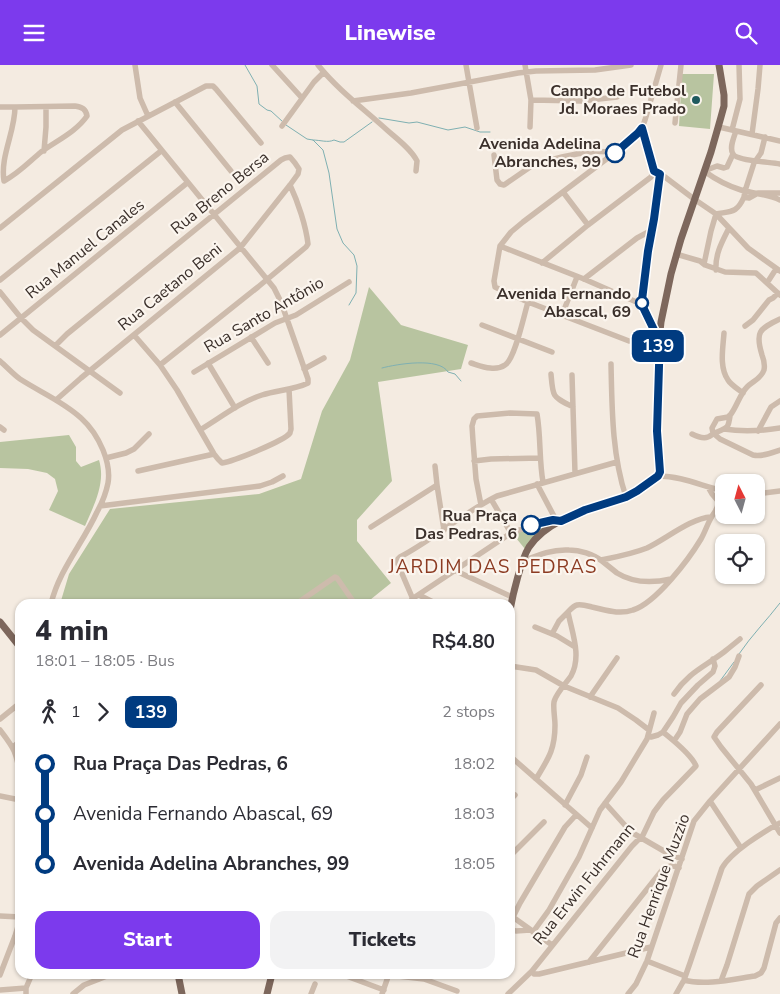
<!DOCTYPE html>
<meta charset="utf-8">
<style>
:root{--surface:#fff;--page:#f2f2f3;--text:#2b2b33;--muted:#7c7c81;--accent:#7c3aed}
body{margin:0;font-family:"Nunito Sans",sans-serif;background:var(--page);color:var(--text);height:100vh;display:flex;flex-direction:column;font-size:19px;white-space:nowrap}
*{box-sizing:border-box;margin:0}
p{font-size:16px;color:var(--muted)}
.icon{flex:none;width:28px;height:28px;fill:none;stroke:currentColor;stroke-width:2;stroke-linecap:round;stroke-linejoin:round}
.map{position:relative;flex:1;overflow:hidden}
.panel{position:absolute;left:15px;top:534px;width:500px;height:380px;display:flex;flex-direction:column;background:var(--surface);border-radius:15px;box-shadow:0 1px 4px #0004}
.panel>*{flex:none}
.badge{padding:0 10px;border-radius:8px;font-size:18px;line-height:32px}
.needle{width:32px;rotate:354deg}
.tools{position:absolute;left:715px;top:409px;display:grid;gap:10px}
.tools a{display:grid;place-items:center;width:50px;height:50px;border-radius:10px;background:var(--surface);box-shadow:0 1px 4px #0004;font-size:25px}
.map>.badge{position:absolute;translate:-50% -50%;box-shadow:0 0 0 2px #fff}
.legs{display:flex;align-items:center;gap:8px;height:55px;padding:0 20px;font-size:16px}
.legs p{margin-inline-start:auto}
.headline{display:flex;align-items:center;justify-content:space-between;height:85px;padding:0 20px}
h1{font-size:28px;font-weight:800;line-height:38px}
.primary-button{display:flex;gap:10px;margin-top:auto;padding:10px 20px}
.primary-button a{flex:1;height:58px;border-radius:15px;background:var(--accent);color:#fff;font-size:20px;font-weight:800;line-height:58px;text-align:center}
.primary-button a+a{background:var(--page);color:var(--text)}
ul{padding:0 20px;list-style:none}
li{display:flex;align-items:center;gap:18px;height:50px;font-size:19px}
li i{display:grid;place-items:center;width:8px;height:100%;margin:0 6px;background:currentColor}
li i::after{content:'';width:12px;height:12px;margin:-6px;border:4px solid;border-radius:50%;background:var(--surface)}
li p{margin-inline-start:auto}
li:first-child i{background:linear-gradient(#0000 50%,currentColor 0)}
li:last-child i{background:linear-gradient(currentColor 50%,#0000 0)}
header{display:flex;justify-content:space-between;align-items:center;height:65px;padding:0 20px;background:var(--accent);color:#fff;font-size:22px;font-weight:800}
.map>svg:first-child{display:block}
.green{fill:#b8c4a0}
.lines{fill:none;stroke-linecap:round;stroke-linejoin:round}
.stream{stroke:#7fb0b2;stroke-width:1}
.minor{stroke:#cdbbac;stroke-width:5.5}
.major{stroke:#7d675c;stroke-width:7}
.line-1-casing{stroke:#fff;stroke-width:11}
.line-1{stroke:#003b80;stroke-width:8}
.poi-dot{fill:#1f5a5e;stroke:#fbf5ee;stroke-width:2}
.stop-1-dot{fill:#fff;stroke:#003b80;stroke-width:2.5}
.labels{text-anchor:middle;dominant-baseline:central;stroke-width:4.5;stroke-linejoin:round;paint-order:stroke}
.poi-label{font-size:16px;font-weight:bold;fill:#3b302b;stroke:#fbf5ee;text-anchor:end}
.stop-label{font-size:16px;font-weight:bold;fill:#3b302b;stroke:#fbf5ee;text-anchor:end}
.street-label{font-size:16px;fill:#3b302b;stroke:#fbf5ee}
.quarter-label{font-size:19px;letter-spacing:1px;fill:#8c3b22;stroke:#fbf5ee}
</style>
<header><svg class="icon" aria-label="menu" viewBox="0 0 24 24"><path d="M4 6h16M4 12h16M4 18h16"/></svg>Linewise<svg class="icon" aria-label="search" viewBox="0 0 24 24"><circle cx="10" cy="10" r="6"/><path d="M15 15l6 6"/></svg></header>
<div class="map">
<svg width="780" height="929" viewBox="0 0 780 929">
<rect width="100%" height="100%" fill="#f4ebe1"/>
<!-- green -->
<path class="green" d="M682 9H714L710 64 679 61Z
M369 222 401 260 468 280 461 304 378 317 392 416 357 455V476L391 518 365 539H60L69 509 110 444 259 429 301 414 322 346 350 295Z
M69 370 76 382V396L81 402 99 395C106 418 94 440 85 461L49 445 58 426 55 414 47 408 28 404 0 403V377Z
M554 456 525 484 512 468Z"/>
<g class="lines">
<!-- stream -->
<path class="stream" d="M245 0 257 21 259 39 267 45 271 46 283 57
M379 53 409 58 417 57 448 65 465 62 480 67H490
M286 60 307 74 313 75 323 85 329 108 337 164 343 178 354 190 357 201 356 228 349 240
M313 75C320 75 328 78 334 75L340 77H344L372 57
M382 303C397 299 439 292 448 307L455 309 461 316
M739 589C751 571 767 555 780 538
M720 616 734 597"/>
<!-- minor -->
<path class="minor" d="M135 0 140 33 148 51
M272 0 302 33
M318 0C338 25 364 44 387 65 397 74 411 84 417 96L416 106
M466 0 477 63
M525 0 531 35 530 62
M531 35 581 36 617 32
M353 36 411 28 518 8 536 6 595 5 631 0
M175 37 231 106
M0 42H15C15 67 0 91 4 116 19 108 29 97 41 87 56 76 76 67 87 51 86 44 82 42 75 41L15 42
M138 56 274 223 281 237 308 314V318C294 325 277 325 262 330 240 337 220 353 200 365
M675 58 681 0
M282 61 314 17 324 7
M719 62 780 76
M642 63 654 106
M732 65 740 34 739 0
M736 66C734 72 729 83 733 89 737 96 771 97 780 99
M752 69 758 24 760 0
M765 72 761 88 754 98 745 126 744 132 749 133 758 128H780
M44 86 46 62V42
M494 90 497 115 500 119 504 120 533 100 539 98C561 92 593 83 615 88
M654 106 665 112 694 134 716 149 748 183 780 206
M704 106C715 114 728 121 741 125 754 129 768 129 780 135
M704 106 717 101 724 103 727 102 733 89
M563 127 588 160
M0 163 122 65 206 21H213L216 24 261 78
M500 181 584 214 641 239 651 258 658 275
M676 189 700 196 705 200 725 207 756 208 780 230
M542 198 588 160 651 112 654 106
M704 199 711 166 716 149C732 146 737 148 744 132
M716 205C715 189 722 177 729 163
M584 214 637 173 652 165
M0 215 161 86
M767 218 776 204
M0 227 21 253 33 265 120 328
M641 239 648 186 654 154 660 109
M562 250 577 212
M780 254C759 264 755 267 762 290 764 295 765 300 764 305 761 314 753 316 747 322 740 329 737 341 731 349L728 352 717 354 712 363 713 368 720 374 753 390C762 392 771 388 780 385
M482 260 552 287
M745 261 753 255 769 235 773 233 778 228
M724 268C723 283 719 302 728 315 731 320 738 324 743 328
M0 270 187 118
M134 270 160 300 258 222 306 182 308 179C306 161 298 137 290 120
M251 272 268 298
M629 276 528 237 497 223 495 222 494 216 500 181 511 167 523 157 629 77 638 68 642 63 645 55 661 0
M56 280 67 269 281 95 285 93 290 92 295 98 299 104 298 109 290 120 240 183 81 313 56 335
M0 296C7 302 13 309 20 314 40 327 64 337 81 353 91 362 98 373 103 385 107 395 110 407 108 418 106 428 102 438 97 447 83 478 59 505 51 539
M208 298 235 343
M471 298C481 301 495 307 505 300 515 294 524 250 528 237
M611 299C612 344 612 390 626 432
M160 300 177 325 214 389 218 394 222 398C234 396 284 376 290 368 290 367 291 365 291 364L289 324
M304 304 324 293
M194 307 275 258 296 250 349 217
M551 309C553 333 552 331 573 342
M572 310 575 408
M0 362 4 365
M724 364C743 367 761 366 780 363
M758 366 771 342 780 336
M692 369C696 371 703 374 708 372 711 371 712 369 715 368 727 362 728 365 730 351
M106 393 126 388 134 384 149 369
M474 396 491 394 540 393
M435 401 437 420
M138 406 214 389
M659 411C681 411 702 421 724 426
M537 419 556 455
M756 429 780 426
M491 434 511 468
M481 440 476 414 473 376 472 361 474 354 477 351 510 348 537 349C541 372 539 395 543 417
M100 441 260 421 272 417 283 411
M371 462 437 420 444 465
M601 495C616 492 632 489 647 483 666 474 691 453 711 452
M523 496C538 490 552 484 569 485 580 485 593 489 602 496 607 500 612 504 617 508 633 518 653 518 671 514
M456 506 512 532
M419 530 437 539
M412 534 511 468 539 458 553 455 561 456
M296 539 335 512 337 513 355 539
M415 539 397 497 398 494 400 492C434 474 463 448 497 431L617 397
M535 562 557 571 575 582
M552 569 559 556 568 547
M510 601 536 605 564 621 618 643 636 655 649 665
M761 620 717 667 714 672 721 682 751 719 780 768
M674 629C688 608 704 602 724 587 729 583 734 579 740 574
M590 632 617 593
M15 642 20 648
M0 654 20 638
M0 665C14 683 17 688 20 711
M649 671 651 672 658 670 663 667 673 652 681 638 698 620 713 607 715 601 713 594
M674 676 680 667 687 649 700 634 729 612 735 602 739 591
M13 682 20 676
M510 691 592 763
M536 714C548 694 555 685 555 660 555 653 553 644 554 637 555 630 566 618 571 611 582 591 572 568 568 547 571 544 573 541 577 540 582 539 588 541 592 542 606 545 619 550 633 545 656 538 689 494 701 474 705 467 707 460 711 453 714 447 719 444 718 436L712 429 708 422
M755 725 780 713
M0 731 20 735
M510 735 515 730
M710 736 741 783
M605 738 631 767 669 789 682 794
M565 740 581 710 587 692
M510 791 544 757
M510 850 552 880
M0 851 20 852
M513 852 520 838 565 762 576 750
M510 864 516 866 530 865
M533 867 549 845 579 792 600 745 621 717 647 674 654 648
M647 896 685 911
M589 897 663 804C669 800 672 800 679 803
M532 906 534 909H539L651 882
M341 909 384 925
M0 910 15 871 20 855
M389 910 424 914 457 926
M684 915C705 921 734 914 755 911L761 908 764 903 776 858 780 853
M721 916 727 900 749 829 757 821 780 805
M0 925 26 923
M26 929V923L32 909
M73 929 84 920 112 909
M311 929 315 919
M382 929 389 909
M508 929 532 906 632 781 643 770 654 747 663 735 696 701C692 690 673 675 663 667
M628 929 636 919 647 896 694 756 710 736 780 659
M676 929 684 915 690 898 722 803C731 787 763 767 780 758"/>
<!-- major -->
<path class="major" d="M510 545C513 529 521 495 529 482 545 458 578 447 604 439 612 436 619 435 626 432 638 427 648 418 659 411L660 407 657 366 659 276 661 257 671 209 681 174 711 87 721 52 724 41V30L719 0
M0 557 20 582
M178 909 182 929
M267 929 272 909"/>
</g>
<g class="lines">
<defs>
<path id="line-1" d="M531 460 553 455 561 456 585 445 626 432 637 426 658 411 660 407 657 366 660 269 655 267 642 240V235L648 186 654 154 660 109 654 106 642 63 638 68 615 88"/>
</defs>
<!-- line-1 casing -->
<use href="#line-1" class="line-1-casing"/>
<!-- line-1 -->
<use href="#line-1" class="line-1"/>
</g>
<!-- markers -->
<circle class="poi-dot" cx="696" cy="35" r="5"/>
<g class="stop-1-dot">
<circle cx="615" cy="88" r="9"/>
<circle cx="642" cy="238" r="6"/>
<circle cx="531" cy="460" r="9"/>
</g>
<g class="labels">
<!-- poi labels -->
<g class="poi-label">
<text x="686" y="26">Campo de Futebol<tspan x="686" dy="18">Jd. Moraes Prado</tspan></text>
</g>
<!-- stop labels -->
<g class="stop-label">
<text x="601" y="79">Avenida Adelina<tspan x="601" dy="18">Abranches, 99</tspan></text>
<text x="631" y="229">Avenida Fernando<tspan x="631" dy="18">Abascal, 69</tspan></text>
<text x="517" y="451">Rua Praça<tspan x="517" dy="18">Das Pedras, 6</tspan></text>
</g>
<!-- street labels -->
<g class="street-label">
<text transform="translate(220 128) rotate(-39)">Rua Breno Bersa</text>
<text transform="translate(85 184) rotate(-39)">Rua Manuel Canales</text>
<text transform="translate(170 222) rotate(-39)">Rua Caetano Beni</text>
<text transform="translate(264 250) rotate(-30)">Rua Santo Antônio</text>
<text transform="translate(584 819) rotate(-51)">Rua Erwin Fuhrmann</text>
<text transform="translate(659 821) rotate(-70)">Rua Henrique Muzzio</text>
</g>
<!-- quarter labels -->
<g class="quarter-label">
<text x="493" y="502">JARDIM DAS PEDRAS</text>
</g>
</g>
</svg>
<div class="tools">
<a><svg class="needle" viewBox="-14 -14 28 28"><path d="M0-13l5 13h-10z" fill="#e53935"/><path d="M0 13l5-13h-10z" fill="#7c7c81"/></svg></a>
<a><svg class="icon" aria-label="locate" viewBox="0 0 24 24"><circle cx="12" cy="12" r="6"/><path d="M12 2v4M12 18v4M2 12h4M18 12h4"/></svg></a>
</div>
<b class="badge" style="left:658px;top:281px;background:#003b80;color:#fff">139</b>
<section class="panel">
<div class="headline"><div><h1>4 min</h1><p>18:01 – 18:05 · Bus</p></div><b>R$4.80</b></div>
<div class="legs"><svg class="icon" aria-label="walk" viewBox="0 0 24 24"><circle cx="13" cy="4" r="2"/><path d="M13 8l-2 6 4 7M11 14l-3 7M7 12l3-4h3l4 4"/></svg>1<svg class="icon" aria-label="forward" viewBox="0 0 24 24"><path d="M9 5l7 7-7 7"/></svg><b class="badge" style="background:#003b80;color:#fff">139</b><p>2 stops</p></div>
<ul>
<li><i style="color:#003b80"></i><b>Rua Praça Das Pedras, 6</b><p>18:02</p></li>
<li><i style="color:#003b80"></i><span>Avenida Fernando Abascal, 69</span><p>18:03</p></li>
<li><i style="color:#003b80"></i><b>Avenida Adelina Abranches, 99</b><p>18:05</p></li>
</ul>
<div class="primary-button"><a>Start</a><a>Tickets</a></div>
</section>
</div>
